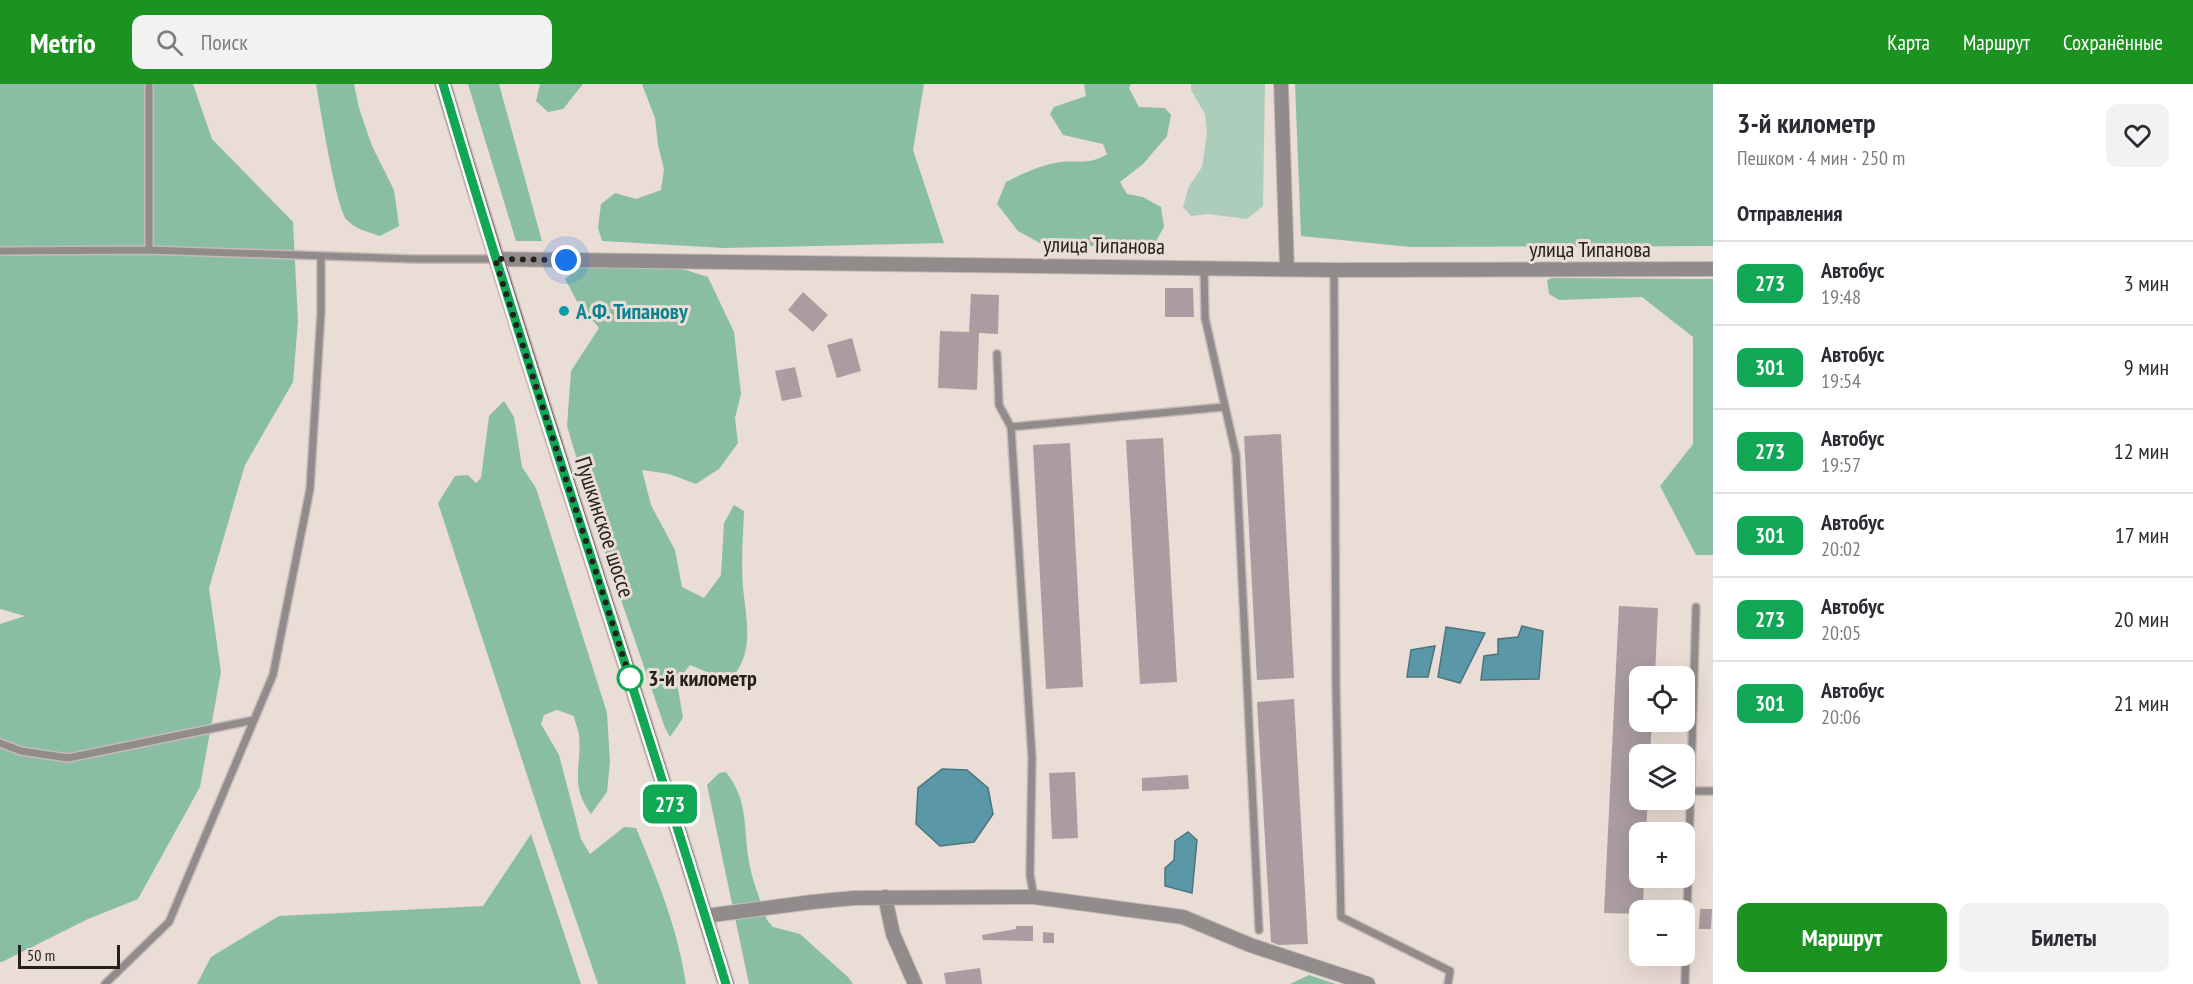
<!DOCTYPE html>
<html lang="ru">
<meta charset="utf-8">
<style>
:root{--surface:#fff;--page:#f2f2f3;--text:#2b2b33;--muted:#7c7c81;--line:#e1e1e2;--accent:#1c9321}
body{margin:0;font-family:"PT Sans Narrow",sans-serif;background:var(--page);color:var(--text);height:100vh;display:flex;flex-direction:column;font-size:22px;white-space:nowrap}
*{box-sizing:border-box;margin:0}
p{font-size:20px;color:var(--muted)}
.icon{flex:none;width:33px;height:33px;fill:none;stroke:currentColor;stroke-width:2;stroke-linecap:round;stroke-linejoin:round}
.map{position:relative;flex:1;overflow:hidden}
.drawer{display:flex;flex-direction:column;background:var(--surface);width:480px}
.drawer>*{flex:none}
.badge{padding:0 12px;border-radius:9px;font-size:21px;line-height:39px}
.buttons{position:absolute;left:1629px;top:582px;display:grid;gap:12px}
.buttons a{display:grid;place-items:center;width:66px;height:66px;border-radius:12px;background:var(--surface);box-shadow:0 6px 24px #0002;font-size:30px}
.scale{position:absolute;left:18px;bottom:15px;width:102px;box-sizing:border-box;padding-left:6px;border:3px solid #25201d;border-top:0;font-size:16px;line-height:21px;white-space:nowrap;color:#25201d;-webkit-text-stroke:4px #eaddd6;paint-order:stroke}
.you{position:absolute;width:30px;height:30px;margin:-15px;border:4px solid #fff;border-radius:50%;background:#1a73e8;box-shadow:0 0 0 9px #1a73e833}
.map>.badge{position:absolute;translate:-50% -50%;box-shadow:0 0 0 3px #fff}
h2{padding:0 24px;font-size:22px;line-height:54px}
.round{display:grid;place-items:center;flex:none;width:63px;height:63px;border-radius:12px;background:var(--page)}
.overview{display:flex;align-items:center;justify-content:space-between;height:102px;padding:0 24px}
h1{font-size:28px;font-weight:600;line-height:45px}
.primary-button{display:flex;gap:12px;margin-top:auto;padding:12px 24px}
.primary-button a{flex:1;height:69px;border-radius:12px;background:var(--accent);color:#fff;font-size:24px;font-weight:600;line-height:69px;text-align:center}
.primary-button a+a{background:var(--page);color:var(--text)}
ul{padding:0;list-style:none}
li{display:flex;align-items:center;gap:18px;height:84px;padding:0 24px;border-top:2px solid var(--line)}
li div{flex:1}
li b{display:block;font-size:22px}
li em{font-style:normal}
li .badge{min-width:66px;font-weight:700;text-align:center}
header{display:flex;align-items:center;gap:36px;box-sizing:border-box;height:84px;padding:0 30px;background:var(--accent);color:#fff}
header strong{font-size:28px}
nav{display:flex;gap:33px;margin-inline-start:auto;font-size:21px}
.search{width:420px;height:54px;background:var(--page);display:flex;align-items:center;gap:15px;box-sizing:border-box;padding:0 21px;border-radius:12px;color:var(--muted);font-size:22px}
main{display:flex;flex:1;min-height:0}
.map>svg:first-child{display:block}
.green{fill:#accdbc}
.forest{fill:#89bea5}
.water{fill:#5b98a7;stroke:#4b747e;stroke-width:1.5}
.building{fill:#aa9ca1}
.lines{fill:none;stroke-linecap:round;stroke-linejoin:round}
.lane-casing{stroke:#c7bbb5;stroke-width:10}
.street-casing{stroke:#c7bbb5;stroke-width:16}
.secondary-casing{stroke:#c7bbb5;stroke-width:18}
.lane{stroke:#928b8b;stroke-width:7}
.street{stroke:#928b8b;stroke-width:14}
.secondary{stroke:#6d6363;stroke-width:15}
.line-casing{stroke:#fff;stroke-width:14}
.line{stroke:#10a855;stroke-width:9}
.walk{stroke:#25201d;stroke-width:6;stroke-dasharray:0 10.8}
.culture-dot{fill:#0f9aa8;stroke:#eaddd6;stroke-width:2}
.stop-dot{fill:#fff;stroke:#10a855;stroke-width:3}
.labels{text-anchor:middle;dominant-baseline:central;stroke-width:6;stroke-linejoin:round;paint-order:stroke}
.street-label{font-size:22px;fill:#25201d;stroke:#eaddd6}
.culture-label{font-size:22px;font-weight:bold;fill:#0d838f;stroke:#eaddd6;text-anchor:start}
.stop-label{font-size:22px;font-weight:bold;fill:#25201d;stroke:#eaddd6;text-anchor:start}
</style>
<header>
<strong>Metrio</strong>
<div class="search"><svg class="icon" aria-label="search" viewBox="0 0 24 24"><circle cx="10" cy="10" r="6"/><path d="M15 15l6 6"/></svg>Поиск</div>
<nav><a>Карта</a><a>Маршрут</a><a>Сохранённые</a></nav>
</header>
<main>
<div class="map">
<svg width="1713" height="900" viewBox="0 0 1713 900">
<rect width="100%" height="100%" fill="#eaddd6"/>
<!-- green -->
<path class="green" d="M1191 0H1265L1263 122 1247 135 1207 130 1191 132 1183 123 1189 102 1202 83 1207 49 1205 30 1191 6Z"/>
<!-- forest -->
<path class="forest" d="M0 0H193L212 55 293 138 298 237 293 298 245 381 209 504 221 588 200 703 138 815 88 835 2 878H0V540L25 532 0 525Z
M316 0H354L359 24 372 62 394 106 399 142 380 152C368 148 355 145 347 136 336 125 320 22 316 0Z
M468 0H499L542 157H516Z
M540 0H583L563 25 548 28 536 17Z
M642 0H924L913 66 944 159 724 164 602 157 598 144 601 120 615 109 636 115 661 106 664 85 658 61 655 34Z
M1084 0H1131L1129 4 1139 23 1165 24 1171 31 1167 52 1143 80 1120 98 1127 110 1143 113 1161 123 1164 143 1153 162H1085L1040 159 1018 147 997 120 1006 98C1024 89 1040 81 1061 78 1079 76 1091 81 1107 70L1103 60 1063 51 1050 30 1054 23 1086 12Z
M1295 0H1713V162L1411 163 1301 152Z
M590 176 676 183 708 193 734 248 741 310 735 334 738 359 719 385 696 400 669 390 642 386 651 421 675 466 682 503 704 514 721 491 724 439 734 421 744 427C743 452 741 478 743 503 746 537 756 569 729 597L690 581 677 598 683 634 670 653 665 644 605 469 567 342 571 287 599 244 578 219 565 195Z
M1552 194 1713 195V471H1696L1660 402 1693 360V253L1642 213 1559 216 1549 210 1547 196Z
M504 317 514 333 522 383 536 404 607 629 610 678 607 708 591 730C569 700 582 683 579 651 578 645 575 638 574 632L557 626 544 631 541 640 559 671 581 755 590 770 624 743 636 744C657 794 678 845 686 900H598L543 740 438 419 455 392 468 391 476 399 481 394 489 332Z
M726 688C749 717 743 744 749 777 752 797 761 817 767 836L773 843 800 850 849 894 853 900H749L707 701 719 689Z
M531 750 581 900H197L211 873 279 832 483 822Z
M1309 891 1336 900H1290Z"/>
<!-- water -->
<path class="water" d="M1522 542 1543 547 1539 595 1481 596 1484 572 1498 570V555L1518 553Z
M1446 543 1485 549 1460 599 1438 593Z
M1435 562 1428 593H1407L1411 566Z
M942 685 967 686 988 704 993 730 974 758 940 762 916 740 918 704Z
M1188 748 1197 756 1192 809 1165 802V784L1174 776 1175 757Z"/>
<!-- building -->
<path class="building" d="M1165 204H1193L1194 233H1165Z
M803 208 828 231 813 248 788 226Z
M971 210 999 211 998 250 979 249 977 306 938 304 940 247 969 248Z
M852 254 861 287 837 294 827 261Z
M795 283 802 313 782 317 775 287Z
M1281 350 1294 594 1257 596 1244 352Z
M1163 354 1177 598 1140 600 1126 356Z
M1070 359 1083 603 1046 605 1033 361Z
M1619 522 1658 524 1655 592H1640V638H1652L1650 670H1640V716H1648L1646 748H1640V794H1644L1643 826H1640V830L1604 829Z
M1294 615 1308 860 1279 861 1271 858 1257 618Z
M1075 688 1078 754 1052 755 1049 689Z
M1188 691 1189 705 1142 707V694Z
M1700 825H1712L1711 845H1699Z
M1016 842H1033V857L983 856 982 851 1016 845Z
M1043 848 1054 849V859H1043Z
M980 884 982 900H946L944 889Z"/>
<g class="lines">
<defs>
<path id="lane" d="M149 166V0
M0 167 149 166 413 175H495
M1204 183 1205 234 1236 371 1259 846
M1334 186 1336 604 1341 833 1450 887 1448 900
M997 270 999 321 1011 343 1032 674 1030 791 1034 813
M1011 343 1224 323
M0 659 21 667 68 674 254 636
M1691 707H1713
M105 900 169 838 273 591 310 405 321 228V173
M1685 900 1696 523"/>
<path id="street" d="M1281 0 1287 185
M495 175 1334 186 1713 185
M885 813 893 850 915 900
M705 832 812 818 854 814 1034 813 1183 833 1250 861 1368 900"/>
<path id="secondary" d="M443 0C533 301 634 599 726 900"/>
</defs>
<!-- lane casing -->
<use href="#lane" class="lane-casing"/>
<!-- street casing -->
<use href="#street" class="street-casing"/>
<!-- secondary casing -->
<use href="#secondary" class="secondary-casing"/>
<!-- lane -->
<use href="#lane" class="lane"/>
<!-- street -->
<use href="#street" class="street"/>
<!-- secondary -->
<use href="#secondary" class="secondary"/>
</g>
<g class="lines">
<defs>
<path id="line" d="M443 0C532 301 634 599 726 900"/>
</defs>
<!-- line casing -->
<use href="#line" class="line-casing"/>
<!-- line -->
<use href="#line" class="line"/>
<!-- walk -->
<path class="walk" d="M566 176 495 175 630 594"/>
</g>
<!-- markers -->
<circle class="culture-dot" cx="564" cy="227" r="6"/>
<circle class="stop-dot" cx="630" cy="594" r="12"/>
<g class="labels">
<!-- street labels -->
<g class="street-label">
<text transform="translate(1104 161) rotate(1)">улица Типанова</text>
<text x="1590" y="165">улица Типанова</text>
<text transform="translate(605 443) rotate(72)">Пушкинское шоссе</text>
</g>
<!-- culture labels -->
<g class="culture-label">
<text x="576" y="227">А.Ф. Типанову</text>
</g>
<!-- stop labels -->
<g class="stop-label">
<text x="648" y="594">3-й километр</text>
</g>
</g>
</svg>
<div class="buttons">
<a><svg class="icon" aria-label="locate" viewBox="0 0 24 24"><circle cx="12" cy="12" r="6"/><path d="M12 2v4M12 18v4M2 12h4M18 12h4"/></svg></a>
<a><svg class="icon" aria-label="layers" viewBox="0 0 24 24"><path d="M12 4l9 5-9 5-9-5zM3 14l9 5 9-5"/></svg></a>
<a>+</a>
<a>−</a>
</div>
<div class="scale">50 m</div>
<div class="you" style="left:566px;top:176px"></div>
<b class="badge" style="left:670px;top:720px;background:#10a855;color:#fff">273</b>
</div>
<section class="drawer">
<div class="overview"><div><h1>3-й километр</h1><p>Пешком · 4 мин · 250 m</p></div><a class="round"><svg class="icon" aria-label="heart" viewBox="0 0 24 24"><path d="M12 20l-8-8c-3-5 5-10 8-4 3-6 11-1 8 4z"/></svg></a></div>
<h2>Отправления</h2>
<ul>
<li><span class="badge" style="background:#10a855;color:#fff">273</span><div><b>Автобус</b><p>19:48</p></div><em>3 мин</em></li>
<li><span class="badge" style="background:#10a855;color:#fff">301</span><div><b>Автобус</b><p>19:54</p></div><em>9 мин</em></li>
<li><span class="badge" style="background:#10a855;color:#fff">273</span><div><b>Автобус</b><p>19:57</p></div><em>12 мин</em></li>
<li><span class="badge" style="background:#10a855;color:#fff">301</span><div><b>Автобус</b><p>20:02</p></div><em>17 мин</em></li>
<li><span class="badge" style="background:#10a855;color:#fff">273</span><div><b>Автобус</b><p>20:05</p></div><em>20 мин</em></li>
<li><span class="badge" style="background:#10a855;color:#fff">301</span><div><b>Автобус</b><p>20:06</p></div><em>21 мин</em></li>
</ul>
<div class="primary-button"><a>Маршрут</a><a>Билеты</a></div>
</section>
</main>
